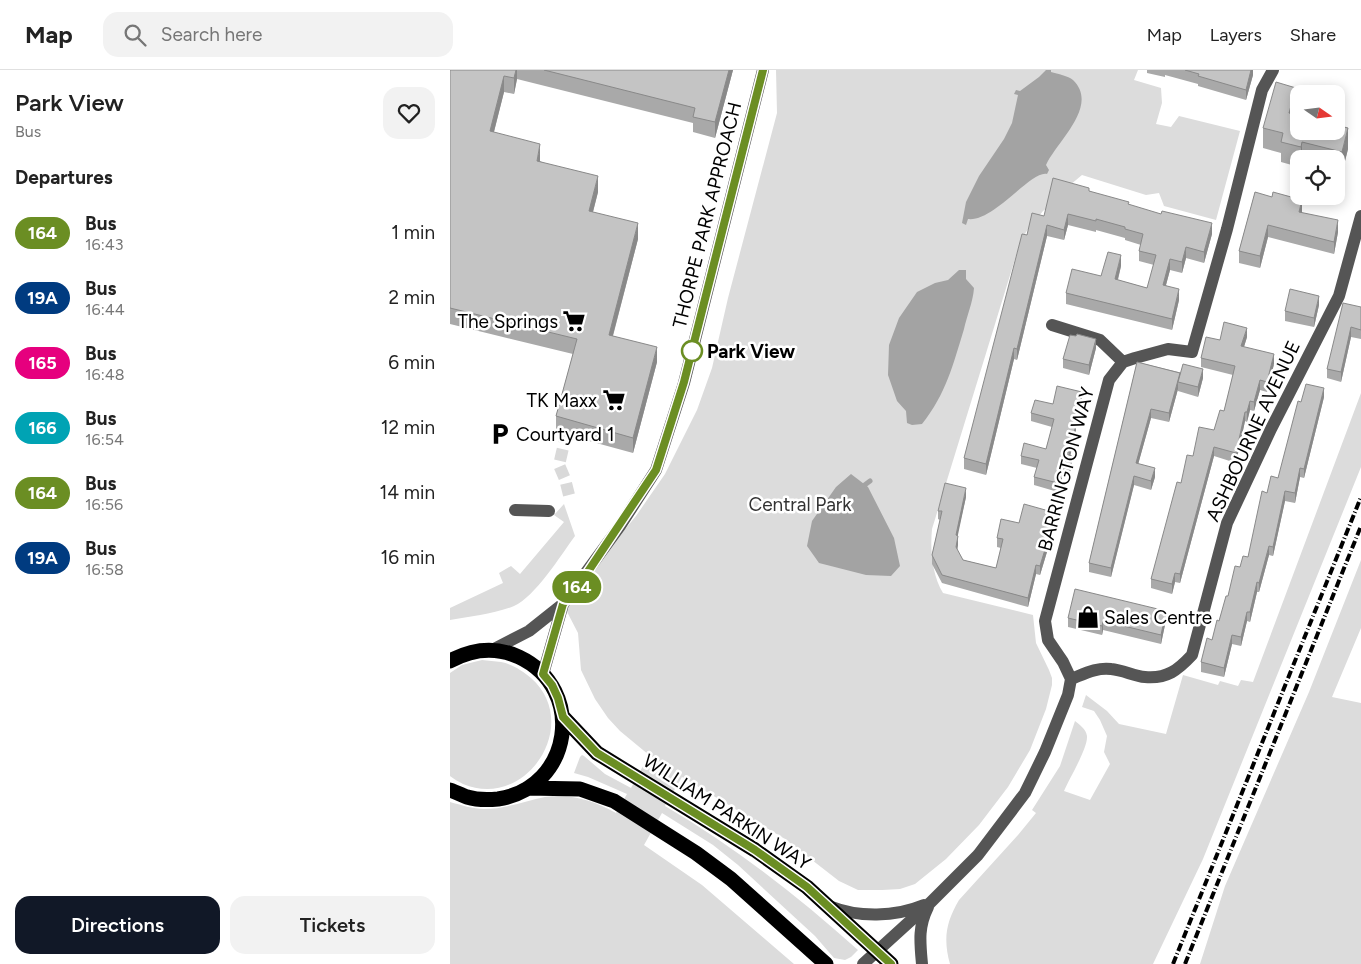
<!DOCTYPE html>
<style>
:root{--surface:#fff;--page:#f2f2f2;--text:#222;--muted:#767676;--line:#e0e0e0;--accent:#111827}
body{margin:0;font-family:Figtree,sans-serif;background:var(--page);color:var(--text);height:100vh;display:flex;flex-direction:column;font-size:19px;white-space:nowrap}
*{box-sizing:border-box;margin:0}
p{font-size:16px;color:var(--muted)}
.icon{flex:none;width:28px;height:28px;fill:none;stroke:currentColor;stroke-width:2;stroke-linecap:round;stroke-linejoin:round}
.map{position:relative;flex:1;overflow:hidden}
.side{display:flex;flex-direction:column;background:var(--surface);width:450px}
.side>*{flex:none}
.badge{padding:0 10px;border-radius:16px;font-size:18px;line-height:32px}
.needle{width:32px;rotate:104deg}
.tools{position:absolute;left:840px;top:15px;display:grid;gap:10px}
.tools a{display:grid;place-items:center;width:55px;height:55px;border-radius:10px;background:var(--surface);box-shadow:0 2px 12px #0003;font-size:25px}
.map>.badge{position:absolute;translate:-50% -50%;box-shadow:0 0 0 2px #fff}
h2{padding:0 15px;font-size:19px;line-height:45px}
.round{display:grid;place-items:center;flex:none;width:52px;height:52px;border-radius:15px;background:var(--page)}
.head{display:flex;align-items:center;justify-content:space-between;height:85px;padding:0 15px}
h1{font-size:24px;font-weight:600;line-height:38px}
.action{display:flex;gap:10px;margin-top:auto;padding:10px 15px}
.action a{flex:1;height:58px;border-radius:15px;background:var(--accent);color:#fff;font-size:20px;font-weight:600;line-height:58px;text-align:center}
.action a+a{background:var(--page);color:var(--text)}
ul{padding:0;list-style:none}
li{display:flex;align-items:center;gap:15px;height:65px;padding:0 15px}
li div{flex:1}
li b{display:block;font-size:19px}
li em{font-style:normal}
li .badge{min-width:55px;font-weight:700;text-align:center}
header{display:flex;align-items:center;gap:30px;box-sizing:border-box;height:70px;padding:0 25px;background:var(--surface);border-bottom:1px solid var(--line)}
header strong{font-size:24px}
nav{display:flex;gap:28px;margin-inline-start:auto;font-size:18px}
.search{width:350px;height:45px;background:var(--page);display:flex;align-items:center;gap:12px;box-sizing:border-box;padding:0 18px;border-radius:15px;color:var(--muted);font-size:19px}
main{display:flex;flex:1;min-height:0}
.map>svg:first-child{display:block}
.green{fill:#dcdcdc}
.water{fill:#a3a3a3}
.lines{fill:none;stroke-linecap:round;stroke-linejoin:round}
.stream{stroke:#a3a3a3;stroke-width:5}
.minor-tunnel{stroke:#d9d9d9;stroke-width:12;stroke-dasharray:12 6;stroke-linecap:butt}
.minor{stroke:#555;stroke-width:12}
.highway{stroke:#000;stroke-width:15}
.rail{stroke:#000;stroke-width:4;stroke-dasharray:8 2.5 1 2.5;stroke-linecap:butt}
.wall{fill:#a9a9a9}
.shaded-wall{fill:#898989}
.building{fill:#c4c4c4;stroke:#898989}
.line-casing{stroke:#fff;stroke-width:11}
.line{stroke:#6b8e23;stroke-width:8}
.stop-dot{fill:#fff;stroke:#6b8e23;stroke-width:2.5}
.labels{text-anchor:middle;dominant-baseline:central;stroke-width:5;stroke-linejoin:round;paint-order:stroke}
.street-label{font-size:19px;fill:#000;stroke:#fff}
.poi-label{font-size:19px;fill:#000;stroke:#fff;text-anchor:end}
.stop-label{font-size:19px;font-weight:bold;fill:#000;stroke:#fff;text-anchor:start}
.park-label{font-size:19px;fill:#333;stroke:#fff}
</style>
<header>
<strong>Map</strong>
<div class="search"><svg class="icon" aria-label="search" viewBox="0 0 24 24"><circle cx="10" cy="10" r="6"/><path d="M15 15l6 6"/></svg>Search here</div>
<nav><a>Map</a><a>Layers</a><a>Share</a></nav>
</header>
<main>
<section class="side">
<div class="head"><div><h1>Park View</h1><p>Bus</p></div><a class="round"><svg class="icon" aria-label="heart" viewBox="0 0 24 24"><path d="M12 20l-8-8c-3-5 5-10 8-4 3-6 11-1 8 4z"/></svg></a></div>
<h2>Departures</h2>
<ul>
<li><span class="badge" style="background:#6b8e23;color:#fff">164</span><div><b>Bus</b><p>16:43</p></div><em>1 min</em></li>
<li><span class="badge" style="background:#003b80;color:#fff">19A</span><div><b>Bus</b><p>16:44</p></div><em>2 min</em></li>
<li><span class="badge" style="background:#e6007e;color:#fff">165</span><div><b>Bus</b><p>16:48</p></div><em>6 min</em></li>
<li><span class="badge" style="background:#00a3b4;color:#fff">166</span><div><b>Bus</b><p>16:54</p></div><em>12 min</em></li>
<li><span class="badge" style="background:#6b8e23;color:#fff">164</span><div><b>Bus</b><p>16:56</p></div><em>14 min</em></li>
<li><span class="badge" style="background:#003b80;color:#fff">19A</span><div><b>Bus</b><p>16:58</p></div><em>16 min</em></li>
</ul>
<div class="action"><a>Directions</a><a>Tickets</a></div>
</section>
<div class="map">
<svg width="911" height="894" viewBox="0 0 911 894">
<rect width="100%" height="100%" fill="#fff"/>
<!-- green -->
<path class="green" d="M326 0H688L684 10 711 18 712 33 706 54 721 57 729 46 790 61 766 150 714 136 709 123 696 125 632 105 608 125 604 133 593 141 576 162 569 176 482 459C480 480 482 505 493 523L583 545 586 573 599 600 602 608V615L596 639 580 680 558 717 529 755 496 789 465 814 450 819 432 820H408L389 811 335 769 232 707 215 736C285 777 348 826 408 880L401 887 395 890 384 888 365 866 288 795 263 775 212 743 194 775 252 815 344 894H0V732C11 735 23 739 34 739 55 739 75 731 95 727 120 723 145 731 166 743L177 724 138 707 124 703 130 687 132 685 134 686 155 704 181 718 199 685 170 661 158 648 145 629 131 600 128 563 113 534 186 446 215 404 247 340 262 298 278 228 327 43Z
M911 323V397L753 789 703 894H500C493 869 496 852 509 830L568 765 586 743 582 740 610 696 625 651C630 655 636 659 637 666 638 678 619 709 614 721L640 730 660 694 654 682 657 666 650 650 644 641 632 637 636 625 657 641 669 654 716 664 733 605 768 615 770 611 788 616 791 610 803 612Z
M114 434 125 466C111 485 85 527 64 536 44 544 21 546 0 550V538L53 513 49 503 61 496 70 504 114 452 104 445Z
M911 490V558L882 627 911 633V894H750L775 816 859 622Z
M32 590C38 591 45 591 51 592 62 594 73 601 81 608 133 654 76 741 13 714 9 712 4 709 0 706V603L12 595Z"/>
<!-- water -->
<path class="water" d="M596 0H601V2C608 4 618 6 623 10 650 36 606 72 596 95L599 100 597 104C581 100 544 152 518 149L516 155 512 153 516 132 529 106 554 69 562 53 568 25 564 24 566 20 570 21 589 7Z
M509 200H516V209L524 218C523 232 517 245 514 259 503 295 496 324 472 354L462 355 457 353 456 341 447 331 438 305 439 275 449 248 467 222 485 213 498 210Z
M401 404 418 417 444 468 450 496 441 506 416 505 369 493 357 476 362 451 386 417Z"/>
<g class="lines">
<!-- stream -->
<path class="stream" d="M412 417 420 411"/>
<!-- minor-tunnel -->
<path class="minor-tunnel" d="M119 425 115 409 109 395 120 348"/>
<!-- minor -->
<path class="minor" d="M602 255 650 270 673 292
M65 440 99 441
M42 580 79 561 113 534 170 456 206 400 234 313 313 0
M93 604 113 534
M621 609C634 604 647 597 661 599 673 600 684 606 695 607 717 609 728 600 742 585L777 453 821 359 889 226 911 146
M379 836C409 848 445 847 474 835
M413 894 480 833 528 785 575 723 595 682 618 625 621 609 613 592 598 570 595 551 659 310 673 292 685 288 718 279 742 282 777 159 812 20 823 0
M472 894C470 872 468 857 478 837"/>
<!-- highway -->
<path class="highway" d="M0 591C22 579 45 576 69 587 137 619 122 718 48 729 38 730 27 730 17 727 12 725 6 722 0 720
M113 647 147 683 305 780 357 817 441 894
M78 718 130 719 164 731 246 783 281 809 376 894"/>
<!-- rail -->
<path class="rail" d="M723 894 911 427
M735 894 911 456"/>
</g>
<!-- wall -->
<path class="wall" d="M0 0H283L265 68 243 62V53L67 9 64 24 54 22 44 62 90 90V91L148 122 143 142 188 169 163 266 207 292 183 383 106 362V346L123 284 0 254Z
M697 0H803V5L796 30 748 16V14L715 5V7L697 3Z
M846 38 844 44 898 79 892 103 886 101V89H849V97L831 92V83L813 78V58Z
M639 121 762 164 754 193 736 188 732 203 720 200 716 215 729 230 722 260 616 234V223L671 196 668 210 697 218 704 195 689 191V181L691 175 675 170V168L646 160V162L618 155 614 170 597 166 567 290 564 289 536 405 514 399V388L577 165 594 146Z
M805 122 852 143 888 162 884 184 818 167 810 198 789 193V181Z
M869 235 864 257 835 251V241Z
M911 237V269L901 267 891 312 877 308V299Z
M797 267 794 277 824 294 817 322 810 320 804 341 800 340 797 352 795 351 786 393 764 386 730 513 725 512 722 524 701 518V509L731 413 743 386 764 360 774 341 783 305 751 297V288L770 270Z
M646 278 639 305 613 298V289Z
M687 292 753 308 748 327 728 321V319L719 352 701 348 688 394 705 407 701 420 684 415 661 507 639 502V493Z
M874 327 854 408 850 407 845 433 835 431 823 486 819 485 809 522H807L800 552 797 551 791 576 782 574 774 607 751 602V592L762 570 778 526 790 497 798 487 817 423 828 408 851 332Z
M632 331 626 353V362L620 386 622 394 619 406 613 405 608 422 584 415V407L587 398 571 394V386L596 379 602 357 581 351V343L603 334Z
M516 427 507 466 508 475 507 480 513 490 546 498 551 478 547 477V468L569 453 606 452 590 505 586 504 578 537 492 513 482 494V485L490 450 488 449V441Z
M618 548 716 550 711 574 653 560 652 565 618 557Z"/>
<!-- shaded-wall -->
<path class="shaded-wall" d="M66 0H67V9L64 24V8Z
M279 0H283L265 68V52Z
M801 0H803V5L796 30V20Z
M54 6V22L40 77V61Z
M846 18V38L839 63V43Z
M898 58V79L892 103V82Z
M852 72V89H851V77Z
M90 74V90L87 107V91Z
M148 106V122L139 157V141Z
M852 130V142L849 154V142Z
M618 144V155L614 170V160Z
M888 150V162L884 184V172Z
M188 153V169L159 280V265Z
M762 153V164L754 193V182Z
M597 155V166L567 290V279Z
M818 155V167L810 198V186Z
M736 177V188L732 203V192Z
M671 185V196L665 220V209Z
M720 189V200L713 226V215Z
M729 219V230L722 260V249Z
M869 226V235L864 257V248Z
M901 257V267L891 312V302Z
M797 258V267L791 286V276Z
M646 269V278L639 305V295Z
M207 277V292L183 383V368Z
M564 278V289L536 405V394Z
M824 284V294L817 322V312Z
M753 299V308L748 327V317Z
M730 303 728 312V319L719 352V343Z
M810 310V320L804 341V332Z
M874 318V327L854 408V399Z
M632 322V331L624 361V353Z
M800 331V340L797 352V342Z
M701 339V348L686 402V393Z
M795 342V351L786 393V383Z
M626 353V362L619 391V382Z
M764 377V386L730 513V504Z
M622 386V394L619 406V398Z
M613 396V405L608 422V413Z
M705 398V407L701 420V411Z
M850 398V407L845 433V423Z
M684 406V415L661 507V498Z
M516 418V427L506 474V465Z
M835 421V431L823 486V477Z
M606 443V452L590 505V496Z
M508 466V475L506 486V477Z
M819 476V485L809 522V513Z
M586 495V504L578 537V528Z
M725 503V512L722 524V514Z
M807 512V522L800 552V542Z
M716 541V550L711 574V565Z
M797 542V551L791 576V567Z
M653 551V560L652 565V556Z
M782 565V574L774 607V598Z"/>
<!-- building -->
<path class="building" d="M0 0H66L64 8 54 6 40 61 90 74 87 91 148 106 139 141 188 153 159 265 207 277 183 368 106 346 127 269 0 238Z
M94 0H279L265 52 243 47 245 38Z
M735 0H801L796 20 748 6 749 4Z
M826 12 846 18 839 43 849 45V61H886V55L898 58 892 82 852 72 851 77 831 72 833 63 813 58Z
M603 108 639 118V121L679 132 678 134 711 144 712 141 762 153 754 182 736 177 732 192 720 189 713 215 729 219 722 249 616 223 622 199 651 206 658 182 671 185 665 209 697 218 706 185 689 181 693 164 675 159V157L646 149V151L618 144 614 160 597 155 567 279 564 278 536 394 514 388 572 164 577 165 582 143 594 146Z
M805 122 822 127 823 122 852 130 849 142 888 150 884 172 818 155 810 186 789 181Z
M840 219 869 226 864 248 835 241Z
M893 233 911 237V260L901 257 891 302 877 299Z
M774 252 797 258 791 276 824 284 817 312 810 310 804 332 800 331 797 342H795L786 383 764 377 730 504 725 503 722 514 701 509 727 412 731 413 737 385 743 386 749 357 764 360 770 340 774 341 785 296 751 288 756 267 770 270Z
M627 264 646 269 639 295 613 289 620 265 626 266Z
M687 292 730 303 719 343 701 339 686 393 705 398 701 411 684 406 661 498 639 493Z
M733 294 753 299 748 317 728 312Z
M856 314 874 318 854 399 850 398 845 423 835 421 823 477 819 476 809 513 807 512 800 542H797L791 567 782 565 774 598 751 592 757 568 762 570 767 550 769 551 776 526H778L785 496 790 497 793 486 798 487 812 421 817 423 821 406 828 408 848 331 851 332Z
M607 316 632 322 624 353H626L623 369 619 382H617L616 384 622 386 619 398 613 396 608 413 584 407 589 390 571 386 574 373 596 379 604 349 581 343 585 330 603 334Z
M495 413 516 418 506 465 508 466 506 477 513 490 546 498 553 469 547 468 551 449 569 453 574 434 606 443 590 496 586 495 578 528 492 505 482 485 492 441H488Z
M625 519 716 541 711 565 653 551 652 556 618 548Z"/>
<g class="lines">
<defs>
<path id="line" d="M313 0 234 312 206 400 135 506 113 534 93 604 102 615 108 628 113 647 147 683 305 780 357 817 441 894"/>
</defs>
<!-- line casing -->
<use href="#line" class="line-casing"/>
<!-- line -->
<use href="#line" class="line"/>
</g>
<!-- icons -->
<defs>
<symbol id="supermarket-bare" viewBox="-9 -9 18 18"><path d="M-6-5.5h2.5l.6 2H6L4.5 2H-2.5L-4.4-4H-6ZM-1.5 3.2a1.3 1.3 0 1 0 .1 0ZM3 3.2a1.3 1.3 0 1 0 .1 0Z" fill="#000" stroke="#fff" stroke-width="2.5" paint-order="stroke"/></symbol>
<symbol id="parking-bare" viewBox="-9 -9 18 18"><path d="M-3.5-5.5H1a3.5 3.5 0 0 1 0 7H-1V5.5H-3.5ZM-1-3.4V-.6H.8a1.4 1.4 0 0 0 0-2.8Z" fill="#000" stroke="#fff" stroke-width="2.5" paint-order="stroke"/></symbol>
<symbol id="shop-bare" viewBox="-9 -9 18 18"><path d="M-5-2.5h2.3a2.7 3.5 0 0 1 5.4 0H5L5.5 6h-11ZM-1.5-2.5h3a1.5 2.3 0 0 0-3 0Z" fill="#000" stroke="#fff" stroke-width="2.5" paint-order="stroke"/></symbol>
</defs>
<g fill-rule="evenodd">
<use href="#supermarket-bare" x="108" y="235" width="32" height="32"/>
<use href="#supermarket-bare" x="148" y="314" width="32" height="32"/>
<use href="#parking-bare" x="34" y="348" width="32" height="32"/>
<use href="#shop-bare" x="622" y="531" width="32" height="32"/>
</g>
<!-- markers -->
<circle class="stop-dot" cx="242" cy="281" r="10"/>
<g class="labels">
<!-- street labels -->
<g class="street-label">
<text transform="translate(257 145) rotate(-76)">THORPE PARK APPROACH</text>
<text transform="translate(803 361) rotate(-65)">ASHBOURNE AVENUE</text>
<text transform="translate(616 399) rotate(-75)">BARRINGTON WAY</text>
<text transform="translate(277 742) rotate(33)">WILLIAM PARKIN WAY</text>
</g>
<!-- poi labels -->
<g class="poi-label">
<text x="108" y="251">The Springs</text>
<text x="147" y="330">TK Maxx</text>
<text x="66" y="364" text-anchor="start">Courtyard 1</text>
<text x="654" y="547" text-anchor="start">Sales Centre</text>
</g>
<!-- stop labels -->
<g class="stop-label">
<text x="257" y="281">Park View</text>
</g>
<!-- park labels -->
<g class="park-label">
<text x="350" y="434">Central Park</text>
</g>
</g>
</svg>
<div class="tools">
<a><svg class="needle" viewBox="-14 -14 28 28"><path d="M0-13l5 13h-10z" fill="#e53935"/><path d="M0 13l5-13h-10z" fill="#767676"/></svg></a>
<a><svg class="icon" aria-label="locate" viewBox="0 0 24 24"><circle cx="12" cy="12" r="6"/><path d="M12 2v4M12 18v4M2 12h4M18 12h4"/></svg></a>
</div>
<b class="badge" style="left:127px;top:517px;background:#6b8e23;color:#fff">164</b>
</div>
</main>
